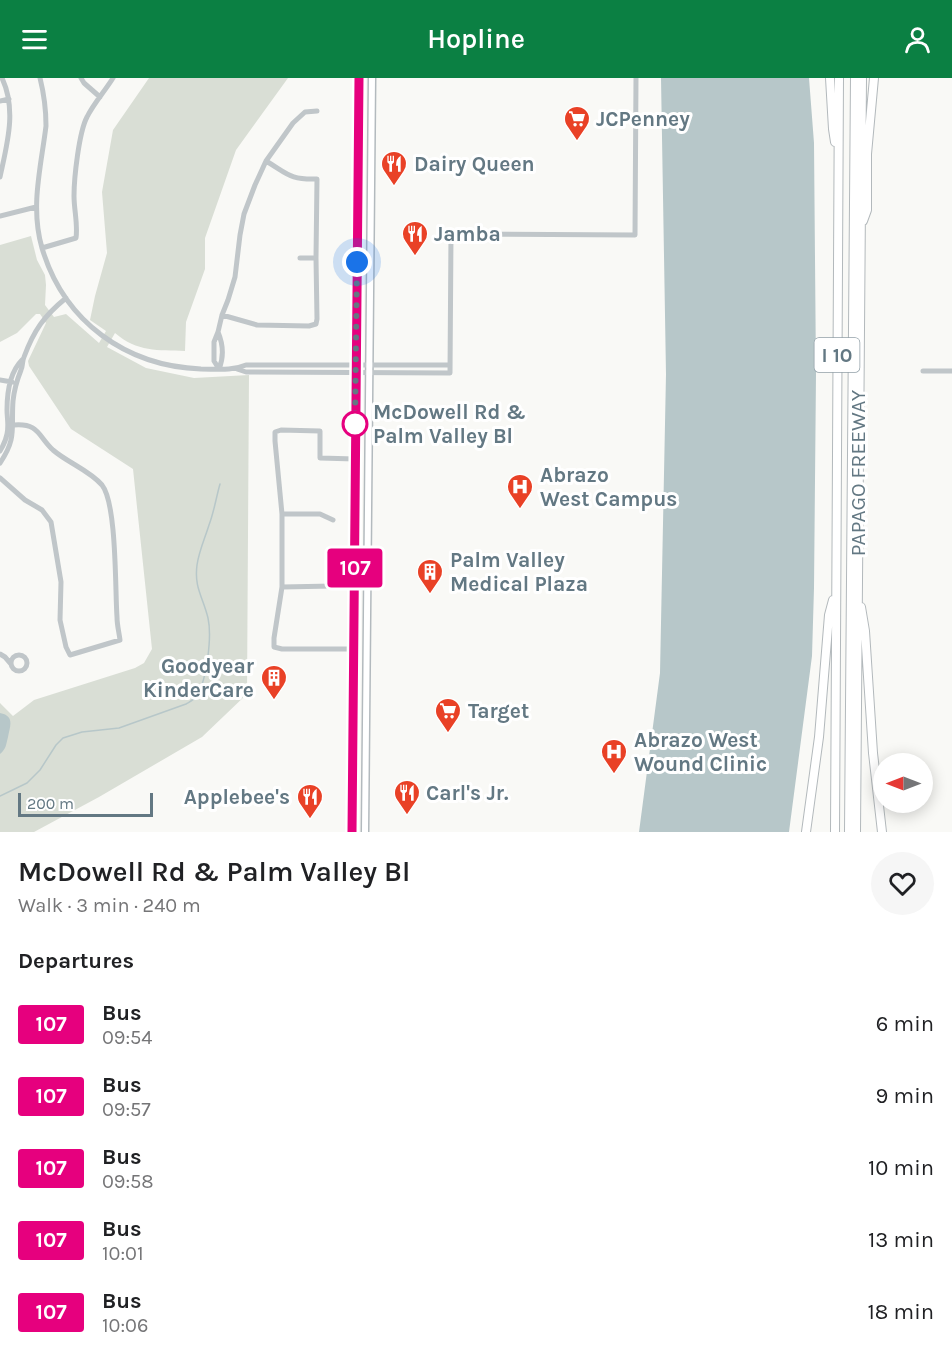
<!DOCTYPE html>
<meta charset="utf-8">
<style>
:root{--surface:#fff;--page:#f6f6f6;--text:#202124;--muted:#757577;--accent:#0b8043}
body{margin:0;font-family:Karla,sans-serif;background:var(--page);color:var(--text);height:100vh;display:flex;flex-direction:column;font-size:22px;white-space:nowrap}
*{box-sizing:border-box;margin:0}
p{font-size:20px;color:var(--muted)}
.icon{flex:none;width:33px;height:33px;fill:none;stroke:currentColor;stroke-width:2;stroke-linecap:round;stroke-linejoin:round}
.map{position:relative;height:754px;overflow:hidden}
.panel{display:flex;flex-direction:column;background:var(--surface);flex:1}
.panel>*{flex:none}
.badge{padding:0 12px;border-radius:4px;font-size:21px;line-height:39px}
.needle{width:39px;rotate:270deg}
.buttons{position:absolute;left:873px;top:675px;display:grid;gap:12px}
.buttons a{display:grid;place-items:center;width:60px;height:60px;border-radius:50%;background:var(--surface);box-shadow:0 3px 15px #0003;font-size:30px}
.scale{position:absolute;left:18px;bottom:15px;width:135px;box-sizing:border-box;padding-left:6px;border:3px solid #637883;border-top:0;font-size:16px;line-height:21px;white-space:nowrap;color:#637883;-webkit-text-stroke:4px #fff;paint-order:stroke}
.you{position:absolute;width:30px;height:30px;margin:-15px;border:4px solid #fff;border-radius:50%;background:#1a73e8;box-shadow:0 0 0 9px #1a73e833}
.map>.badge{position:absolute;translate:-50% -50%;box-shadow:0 0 0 3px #fff}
h2{padding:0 18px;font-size:22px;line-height:54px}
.round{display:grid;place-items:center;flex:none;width:63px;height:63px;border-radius:32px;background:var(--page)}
.headline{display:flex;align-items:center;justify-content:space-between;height:102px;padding:0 18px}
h1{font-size:28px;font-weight:600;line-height:45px}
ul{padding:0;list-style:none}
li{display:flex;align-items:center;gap:18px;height:72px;padding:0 18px}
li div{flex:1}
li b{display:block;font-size:22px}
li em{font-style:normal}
li .badge{min-width:66px;font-weight:700;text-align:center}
header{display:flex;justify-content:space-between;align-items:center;height:78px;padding:0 18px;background:var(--accent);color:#fff;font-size:27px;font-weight:600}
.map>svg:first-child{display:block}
.green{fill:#d9ded5}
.water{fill:#b7c7c9}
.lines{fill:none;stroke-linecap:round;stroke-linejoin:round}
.stream{stroke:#b7c7c9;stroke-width:1.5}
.major-casing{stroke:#b3babe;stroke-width:9}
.highway-casing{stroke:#b3b9bc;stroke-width:10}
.minor{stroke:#c0c6c9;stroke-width:5}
.major{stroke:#fff;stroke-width:6}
.highway{stroke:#fff;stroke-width:8}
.line-casing{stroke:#fff;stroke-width:14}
.line{stroke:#e6007e;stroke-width:9}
.walk{stroke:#637883;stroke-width:6;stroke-dasharray:0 10.8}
.stop-dot{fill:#fff;stroke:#e6007e;stroke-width:3}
.labels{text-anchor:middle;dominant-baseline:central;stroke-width:6;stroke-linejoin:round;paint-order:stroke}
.shield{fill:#fff;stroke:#92a0a8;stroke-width:1.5}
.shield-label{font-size:20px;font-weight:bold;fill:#637883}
.poi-label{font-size:21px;font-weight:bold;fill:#637883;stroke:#fff;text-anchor:start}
.stop-label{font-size:21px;font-weight:bold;fill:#637883;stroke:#fff;text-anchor:start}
.street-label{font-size:21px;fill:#637883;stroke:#fff}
</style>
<header><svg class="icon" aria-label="menu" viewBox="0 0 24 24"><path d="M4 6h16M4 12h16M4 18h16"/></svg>Hopline<svg class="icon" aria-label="person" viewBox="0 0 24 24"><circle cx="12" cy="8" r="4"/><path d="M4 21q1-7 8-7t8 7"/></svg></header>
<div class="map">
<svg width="952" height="754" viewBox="0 0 952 754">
<rect width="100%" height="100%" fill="#f9f9f6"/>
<!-- green -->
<path class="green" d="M149 0H288L236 72 205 160V191L186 244 185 273C158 272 137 274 115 255L107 269 146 290 194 300 249 297 247 616 202 659 99 719 34 754H0V625L13 638 34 622 135 590 144 585 152 571 133 391 71 351 29 288 28 283 46 245 40 236H36L17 255 0 264V167L31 158 37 182 45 197 46 207 45 227 54 239 66 236 99 265 106 253 90 242 95 218 107 175 102 114 113 52Z"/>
<!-- water -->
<path class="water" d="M661 0H809L814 65 816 296 814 510 812 578 789 754H639L660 595 666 296Z
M0 635C15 638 10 648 8 659 6 667 6 671 0 676Z"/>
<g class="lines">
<!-- stream -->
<path class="stream" d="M0 718 27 705 40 692 56 667 63 660 82 654 119 650 186 626C191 623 194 622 197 617 207 602 212 558 208 540 203 519 194 510 197 487 199 473 205 460 209 447 214 434 216 420 220 406"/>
<defs>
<path id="major" d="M352 754 359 0
M365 754 372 0"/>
<path id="highway" d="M830 0 833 51 835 64
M863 143 867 132V76L874 0
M861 529 865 553 873 675 882 754
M806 754 819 659 829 537 833 522
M835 754 839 0
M849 754 855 0
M856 754 862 0"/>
</defs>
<!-- major casing -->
<use href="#major" class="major-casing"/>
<!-- highway casing -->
<use href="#highway" class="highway-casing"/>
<!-- minor -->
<path class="minor" d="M40 0C44 16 46 32 46 48 41 89 30 129 42 170 64 244 126 288 201 291 217 291 232 293 246 287H450
M81 0 84 5 100 19
M0 23 9 21
M0 99C7 66 17 32 2 0
M0 138 36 129
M42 170 76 160C78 146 74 132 74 118 74 100 79 54 87 39 94 25 105 13 113 0
M300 180H316
M222 237 257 247 309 248 316 246 317 241 316 180 317 101C290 102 288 96 266 83
M218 254C223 266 224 279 219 291
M219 291 214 283V264L218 254 222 237 228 222 235 199 240 157 244 136 255 107 266 83 293 45 305 34 317 33
M237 291 246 294 450 295 451 156 635 157 636 0
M923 293H952
M0 302 12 304
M0 373C3 368 6 362 7 356 9 347 7 340 7 332 7 315 10 294 22 282
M0 385C17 360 11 351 13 323 14 313 17 302 21 292 23 288 22 283 24 279 34 252 44 238 66 220
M0 400 25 422 42 432 51 444 61 504 60 542 66 569 70 577 120 562C119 554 117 547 117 539 115 512 117 426 102 407 89 392 68 385 53 372 38 358 39 345 14 347
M282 436H320L333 442
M282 509 333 508
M354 571H282L274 569V560L282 509V436L275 363V354L281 352 320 353V380L355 381
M0 576 5 579 11 586
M11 585a8 8 0 1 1 16 0a8 8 0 1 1-16 0Z"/>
<!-- major -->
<use href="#major" class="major"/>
<!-- highway -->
<use href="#highway" class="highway"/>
</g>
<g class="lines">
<defs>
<path id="line" d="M352 754 359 0"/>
</defs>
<!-- line casing -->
<use href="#line" class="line-casing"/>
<!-- line -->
<use href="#line" class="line"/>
<!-- walk -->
<path class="walk" d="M355 346 357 184"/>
</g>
<!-- icons -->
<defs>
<symbol id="supermarket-pin" viewBox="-11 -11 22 30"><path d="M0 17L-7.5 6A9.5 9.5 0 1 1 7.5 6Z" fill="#e94126" stroke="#fff"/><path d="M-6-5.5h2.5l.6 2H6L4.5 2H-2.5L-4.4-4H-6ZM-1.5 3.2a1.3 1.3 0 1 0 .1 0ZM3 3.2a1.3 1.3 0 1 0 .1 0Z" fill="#fff"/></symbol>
<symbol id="restaurant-pin" viewBox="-11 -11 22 30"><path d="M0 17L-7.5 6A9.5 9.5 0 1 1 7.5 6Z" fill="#e94126" stroke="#fff"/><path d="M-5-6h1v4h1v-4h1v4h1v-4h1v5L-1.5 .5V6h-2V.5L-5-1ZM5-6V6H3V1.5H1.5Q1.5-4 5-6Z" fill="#fff"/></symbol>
<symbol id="hospital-pin" viewBox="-11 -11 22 30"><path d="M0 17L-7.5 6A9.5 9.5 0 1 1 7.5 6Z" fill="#e94126" stroke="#fff"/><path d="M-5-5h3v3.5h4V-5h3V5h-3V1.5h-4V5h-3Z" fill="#fff"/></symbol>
<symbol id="building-pin" viewBox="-11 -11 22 30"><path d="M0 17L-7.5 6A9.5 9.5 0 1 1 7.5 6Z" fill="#e94126" stroke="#fff"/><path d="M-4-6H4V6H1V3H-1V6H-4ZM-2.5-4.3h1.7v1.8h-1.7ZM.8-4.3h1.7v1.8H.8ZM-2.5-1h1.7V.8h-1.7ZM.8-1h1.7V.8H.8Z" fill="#fff"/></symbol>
</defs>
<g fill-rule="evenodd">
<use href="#supermarket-pin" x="562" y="26" width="30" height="40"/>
<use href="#restaurant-pin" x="379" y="71" width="30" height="40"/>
<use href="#restaurant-pin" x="400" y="141" width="30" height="40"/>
<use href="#hospital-pin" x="505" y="394" width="30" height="40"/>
<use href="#building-pin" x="415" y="479" width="30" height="40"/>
<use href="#building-pin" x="259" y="585" width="30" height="40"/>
<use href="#supermarket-pin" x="433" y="618" width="30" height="40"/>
<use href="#hospital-pin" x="599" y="659" width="30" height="40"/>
<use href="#restaurant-pin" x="392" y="700" width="30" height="40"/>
<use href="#restaurant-pin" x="295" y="704" width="30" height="40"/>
</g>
<!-- markers -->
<circle class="stop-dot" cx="355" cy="346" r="12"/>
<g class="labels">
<!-- shield labels -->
<rect class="shield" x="814.5" y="260" width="45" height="34" rx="4.5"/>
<g class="shield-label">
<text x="837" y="277">I 10</text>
</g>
<!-- poi labels -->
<g class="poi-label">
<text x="596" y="41">JCPenney</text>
<text x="414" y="86">Dairy Queen</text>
<text x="434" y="156">Jamba</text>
<text x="540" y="397">Abrazo<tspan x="540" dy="24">West Campus</tspan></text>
<text x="450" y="482">Palm Valley<tspan x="450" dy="24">Medical Plaza</tspan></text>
<text x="254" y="588" text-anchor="end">Goodyear<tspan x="254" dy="24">KinderCare</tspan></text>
<text x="468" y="633">Target</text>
<text x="634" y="662">Abrazo West<tspan x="634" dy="24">Wound Clinic</tspan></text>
<text x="426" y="715">Carl's Jr.</text>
<text x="290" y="719" text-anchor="end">Applebee's</text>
</g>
<!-- stop labels -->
<g class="stop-label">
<text x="373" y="334">McDowell Rd &amp;<tspan x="373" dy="24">Palm Valley Bl</tspan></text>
</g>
<!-- street labels -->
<g class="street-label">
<text transform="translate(858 395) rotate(-90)">PAPAGO FREEWAY</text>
</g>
</g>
</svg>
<div class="buttons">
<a><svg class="needle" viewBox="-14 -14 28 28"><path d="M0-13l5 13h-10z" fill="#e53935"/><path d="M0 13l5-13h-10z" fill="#757577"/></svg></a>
</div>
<div class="scale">200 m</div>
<div class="you" style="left:357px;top:184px"></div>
<b class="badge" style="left:355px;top:490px;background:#e6007e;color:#fff">107</b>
</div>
<section class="panel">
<div class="headline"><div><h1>McDowell Rd &amp; Palm Valley Bl</h1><p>Walk · 3 min · 240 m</p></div><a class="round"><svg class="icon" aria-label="heart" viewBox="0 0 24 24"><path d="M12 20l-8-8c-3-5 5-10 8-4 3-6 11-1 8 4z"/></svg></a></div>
<h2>Departures</h2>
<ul>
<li><span class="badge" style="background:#e6007e;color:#fff">107</span><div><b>Bus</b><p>09:54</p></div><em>6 min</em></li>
<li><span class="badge" style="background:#e6007e;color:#fff">107</span><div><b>Bus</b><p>09:57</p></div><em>9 min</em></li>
<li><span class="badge" style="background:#e6007e;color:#fff">107</span><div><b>Bus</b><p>09:58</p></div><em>10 min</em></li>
<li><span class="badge" style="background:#e6007e;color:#fff">107</span><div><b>Bus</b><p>10:01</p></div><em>13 min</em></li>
<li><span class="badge" style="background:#e6007e;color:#fff">107</span><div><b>Bus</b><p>10:06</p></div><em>18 min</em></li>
</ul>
</section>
